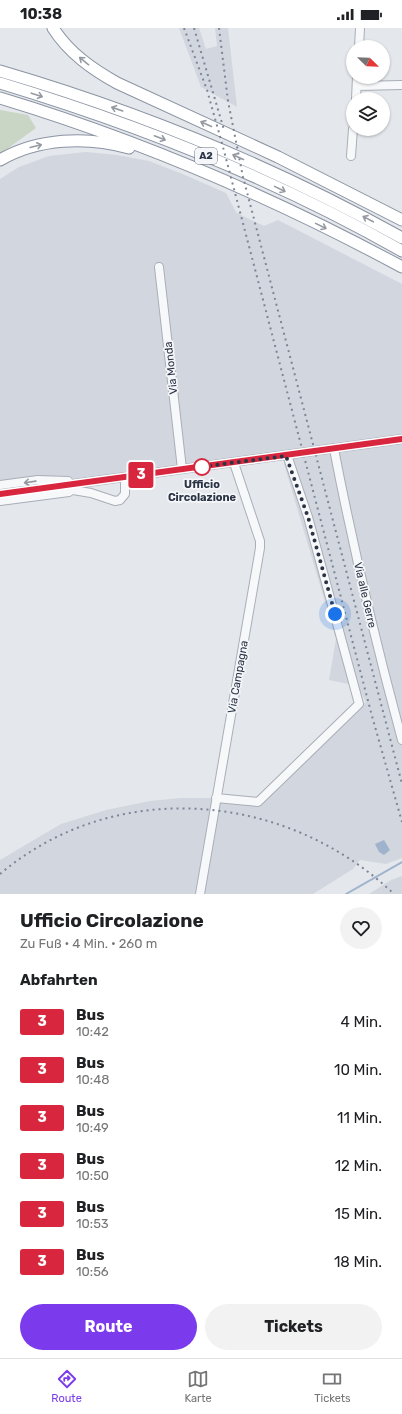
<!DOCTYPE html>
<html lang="de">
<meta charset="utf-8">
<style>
:root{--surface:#fff;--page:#f2f2f2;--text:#202124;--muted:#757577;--line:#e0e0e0;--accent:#7c3aed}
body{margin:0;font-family:Rubik,sans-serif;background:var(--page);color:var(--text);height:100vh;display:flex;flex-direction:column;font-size:15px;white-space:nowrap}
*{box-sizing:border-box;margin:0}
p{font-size:13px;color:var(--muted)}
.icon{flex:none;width:22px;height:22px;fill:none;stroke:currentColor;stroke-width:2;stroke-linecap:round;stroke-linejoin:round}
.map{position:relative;height:866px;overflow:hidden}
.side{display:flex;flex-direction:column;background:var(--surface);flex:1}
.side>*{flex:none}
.badge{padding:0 8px;border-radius:3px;font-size:14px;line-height:26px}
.needle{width:26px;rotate:113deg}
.tools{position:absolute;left:346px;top:12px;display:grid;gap:8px}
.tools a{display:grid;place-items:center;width:44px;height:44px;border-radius:50%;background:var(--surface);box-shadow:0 1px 3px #0004;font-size:20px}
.you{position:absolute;width:20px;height:20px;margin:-10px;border:3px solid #fff;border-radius:50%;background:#1a73e8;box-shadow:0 0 0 6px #1a73e833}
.map>.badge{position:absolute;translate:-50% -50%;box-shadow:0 0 0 2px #fff}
h2{padding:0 20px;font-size:15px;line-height:36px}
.round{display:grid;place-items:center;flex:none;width:42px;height:42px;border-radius:21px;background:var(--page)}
.summary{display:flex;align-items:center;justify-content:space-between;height:68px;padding:0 20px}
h1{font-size:19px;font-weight:700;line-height:30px}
.button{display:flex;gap:8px;margin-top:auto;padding:8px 20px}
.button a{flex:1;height:46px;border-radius:24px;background:var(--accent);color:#fff;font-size:16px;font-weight:700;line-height:46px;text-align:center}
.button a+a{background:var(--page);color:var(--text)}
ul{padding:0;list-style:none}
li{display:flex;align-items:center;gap:12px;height:48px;padding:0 20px}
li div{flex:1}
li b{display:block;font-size:15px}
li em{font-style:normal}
li .badge{min-width:44px;font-weight:700;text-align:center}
.status{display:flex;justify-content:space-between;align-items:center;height:28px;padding:0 20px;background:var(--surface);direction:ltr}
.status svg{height:11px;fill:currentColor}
.dock{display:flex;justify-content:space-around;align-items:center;height:56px;border-top:1px solid var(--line);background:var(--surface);font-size:11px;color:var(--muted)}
.dock a{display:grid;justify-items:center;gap:2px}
.dock .selected{color:var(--accent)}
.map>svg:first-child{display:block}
.built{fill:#d2d6de}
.green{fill:#c9d6c5}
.water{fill:#9fb4cc}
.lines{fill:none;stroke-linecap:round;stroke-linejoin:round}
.stream{stroke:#9fb4cc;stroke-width:2}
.minor-casing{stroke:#a9aeb7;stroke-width:10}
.highway-casing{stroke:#8b94a3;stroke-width:13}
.minor{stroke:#f7f8fa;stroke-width:8}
.highway{stroke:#fff;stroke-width:11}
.rail{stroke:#7d8696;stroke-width:2;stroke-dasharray:2 4;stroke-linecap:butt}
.oneway{stroke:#959aa2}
.oneway2{stroke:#9196a0}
.line-casing{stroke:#fff;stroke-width:9}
.line{stroke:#d7263d;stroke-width:6}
.walk{stroke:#2b3445;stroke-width:4;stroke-dasharray:0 7.2}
.stop-dot{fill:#fff;stroke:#d7263d;stroke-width:2}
.labels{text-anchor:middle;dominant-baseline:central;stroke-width:3.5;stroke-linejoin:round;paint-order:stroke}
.shield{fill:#f4f6f9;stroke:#676e7b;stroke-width:1}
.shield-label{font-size:10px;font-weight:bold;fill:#2b3445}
.street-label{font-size:11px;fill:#2b3445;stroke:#f4f6f9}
.stop-label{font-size:11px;font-weight:bold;fill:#2b3445;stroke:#f4f6f9}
</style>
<div class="status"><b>10:38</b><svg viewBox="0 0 49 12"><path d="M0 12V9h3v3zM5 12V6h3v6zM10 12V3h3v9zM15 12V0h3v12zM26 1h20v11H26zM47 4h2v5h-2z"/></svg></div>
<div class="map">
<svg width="402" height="866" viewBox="0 0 402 866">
<rect width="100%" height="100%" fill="#e4e7ec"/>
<!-- built -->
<path class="built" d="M179 0H199L206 21 217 18 215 0H228L237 79 201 59Z
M86 124 117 127 149 133 185 147 226 165 236 184 241 187 264 198 278 192 402 256V830L386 836 360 832 353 841 313 866H0V832L61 796 106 782 150 773 181 770H216L252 775 359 676 366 675 358 658 329 652 336 611 284 436 286 428 0 466V151L19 139 49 128Z
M402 848V866H369L391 852Z"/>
<!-- green -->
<path class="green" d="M0 82 28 87 36 100 0 126Z"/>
<!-- water -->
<path class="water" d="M384 812 390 822 384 827 379 824 375 816Z"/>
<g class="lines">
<!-- stream -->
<path class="stream" d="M346 866 402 834"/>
<defs>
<path id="minor" d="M359 19 360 0
M357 58 402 57
M356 71 357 49
M351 128 353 101
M159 239 182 441
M334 421C353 519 376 616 402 712
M0 457 38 452 68 453
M61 460 91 465 115 473 120 472 125 466V449
M0 466 402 411
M0 473 69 464
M216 770 258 774 359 676 308 489 287 427
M200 866 260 520V513L234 435"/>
<path id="highway" d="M53 0C69 25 92 41 117 55L278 129 402 192
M0 43C140 84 275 139 402 210
M0 55C139 97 276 151 402 223
M0 70C139 112 274 170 402 239
M0 132C38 110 87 108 129 120"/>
</defs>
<!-- minor casing -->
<use href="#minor" class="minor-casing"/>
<!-- highway casing -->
<use href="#highway" class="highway-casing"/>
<!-- minor -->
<use href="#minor" class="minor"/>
<!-- highway -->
<use href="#highway" class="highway"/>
<!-- rail -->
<path class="rail" d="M184 0 207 62 223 119 372 688 402 794
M194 0 224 102
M219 0 228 73 243 149 402 756
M0 846C116 748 287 764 394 866"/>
</g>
<!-- one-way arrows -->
<defs><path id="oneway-shaft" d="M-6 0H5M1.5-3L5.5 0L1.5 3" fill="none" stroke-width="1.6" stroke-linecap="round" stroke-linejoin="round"/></defs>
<g class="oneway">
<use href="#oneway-shaft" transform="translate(84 33) rotate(-141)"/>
<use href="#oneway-shaft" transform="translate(37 67) rotate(18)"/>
<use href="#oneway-shaft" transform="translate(117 81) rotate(-161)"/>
<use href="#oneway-shaft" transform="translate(206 96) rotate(-156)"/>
<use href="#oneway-shaft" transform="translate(160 110) rotate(21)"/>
<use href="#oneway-shaft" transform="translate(36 118) rotate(-14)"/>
<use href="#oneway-shaft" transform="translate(238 129) rotate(-156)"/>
<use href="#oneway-shaft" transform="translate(280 161) rotate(26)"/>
<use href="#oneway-shaft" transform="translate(368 191) rotate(-152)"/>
<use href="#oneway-shaft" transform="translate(321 198) rotate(26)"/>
</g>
<use class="oneway2" href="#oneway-shaft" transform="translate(30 454) rotate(172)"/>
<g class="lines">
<defs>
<path id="line" d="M0 466 402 411"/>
</defs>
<!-- line casing -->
<use href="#line" class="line-casing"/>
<!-- line -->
<use href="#line" class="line"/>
<!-- walk -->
<path class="walk" d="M202 439H199L286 428 308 489 335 586"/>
</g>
<!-- markers -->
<circle class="stop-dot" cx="202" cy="439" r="8"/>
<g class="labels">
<!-- shield labels -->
<rect class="shield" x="195" y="120" width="22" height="16" rx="3"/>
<g class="shield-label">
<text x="206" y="128">A2</text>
</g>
<!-- street labels -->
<g class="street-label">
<text transform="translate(171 340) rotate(-96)">Via Monda</text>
<text transform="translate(365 567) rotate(77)">Via alle Gerre</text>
<text transform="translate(238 649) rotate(-80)">Via Campagna</text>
</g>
<!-- stop labels -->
<g class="stop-label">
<text x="202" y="456">Ufficio<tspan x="202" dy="13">Circolazione</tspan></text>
</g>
</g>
</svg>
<div class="tools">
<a><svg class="needle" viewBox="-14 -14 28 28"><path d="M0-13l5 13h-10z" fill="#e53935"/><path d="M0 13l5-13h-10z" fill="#757577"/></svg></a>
<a><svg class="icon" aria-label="layers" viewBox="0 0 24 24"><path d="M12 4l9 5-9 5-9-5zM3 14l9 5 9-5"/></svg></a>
</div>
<div class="you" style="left:335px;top:586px"></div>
<b class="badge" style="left:141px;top:447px;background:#d7263d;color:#fff">3</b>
</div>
<section class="side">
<div class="summary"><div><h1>Ufficio Circolazione</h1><p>Zu Fuß · 4 Min. · 260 m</p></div><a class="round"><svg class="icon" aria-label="heart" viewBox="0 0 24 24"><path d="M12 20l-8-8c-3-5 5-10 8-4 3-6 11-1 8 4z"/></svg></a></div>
<h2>Abfahrten</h2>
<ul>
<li><span class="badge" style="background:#d7263d;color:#fff">3</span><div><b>Bus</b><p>10:42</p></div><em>4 Min.</em></li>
<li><span class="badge" style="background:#d7263d;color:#fff">3</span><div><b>Bus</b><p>10:48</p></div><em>10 Min.</em></li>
<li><span class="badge" style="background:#d7263d;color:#fff">3</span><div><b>Bus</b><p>10:49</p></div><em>11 Min.</em></li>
<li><span class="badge" style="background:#d7263d;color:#fff">3</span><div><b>Bus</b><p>10:50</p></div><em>12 Min.</em></li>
<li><span class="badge" style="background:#d7263d;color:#fff">3</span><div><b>Bus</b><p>10:53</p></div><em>15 Min.</em></li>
<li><span class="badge" style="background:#d7263d;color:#fff">3</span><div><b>Bus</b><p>10:56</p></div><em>18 Min.</em></li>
</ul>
<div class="button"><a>Route</a><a>Tickets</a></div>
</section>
<nav class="dock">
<a class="selected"><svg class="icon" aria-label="directions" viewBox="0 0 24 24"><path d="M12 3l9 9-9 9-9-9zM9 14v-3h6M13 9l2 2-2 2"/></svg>Route</a>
<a><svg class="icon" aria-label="map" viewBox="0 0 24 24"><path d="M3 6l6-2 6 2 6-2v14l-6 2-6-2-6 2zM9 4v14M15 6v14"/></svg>Karte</a>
<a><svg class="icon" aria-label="tickets" viewBox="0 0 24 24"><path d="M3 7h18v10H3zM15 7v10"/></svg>Tickets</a>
</nav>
